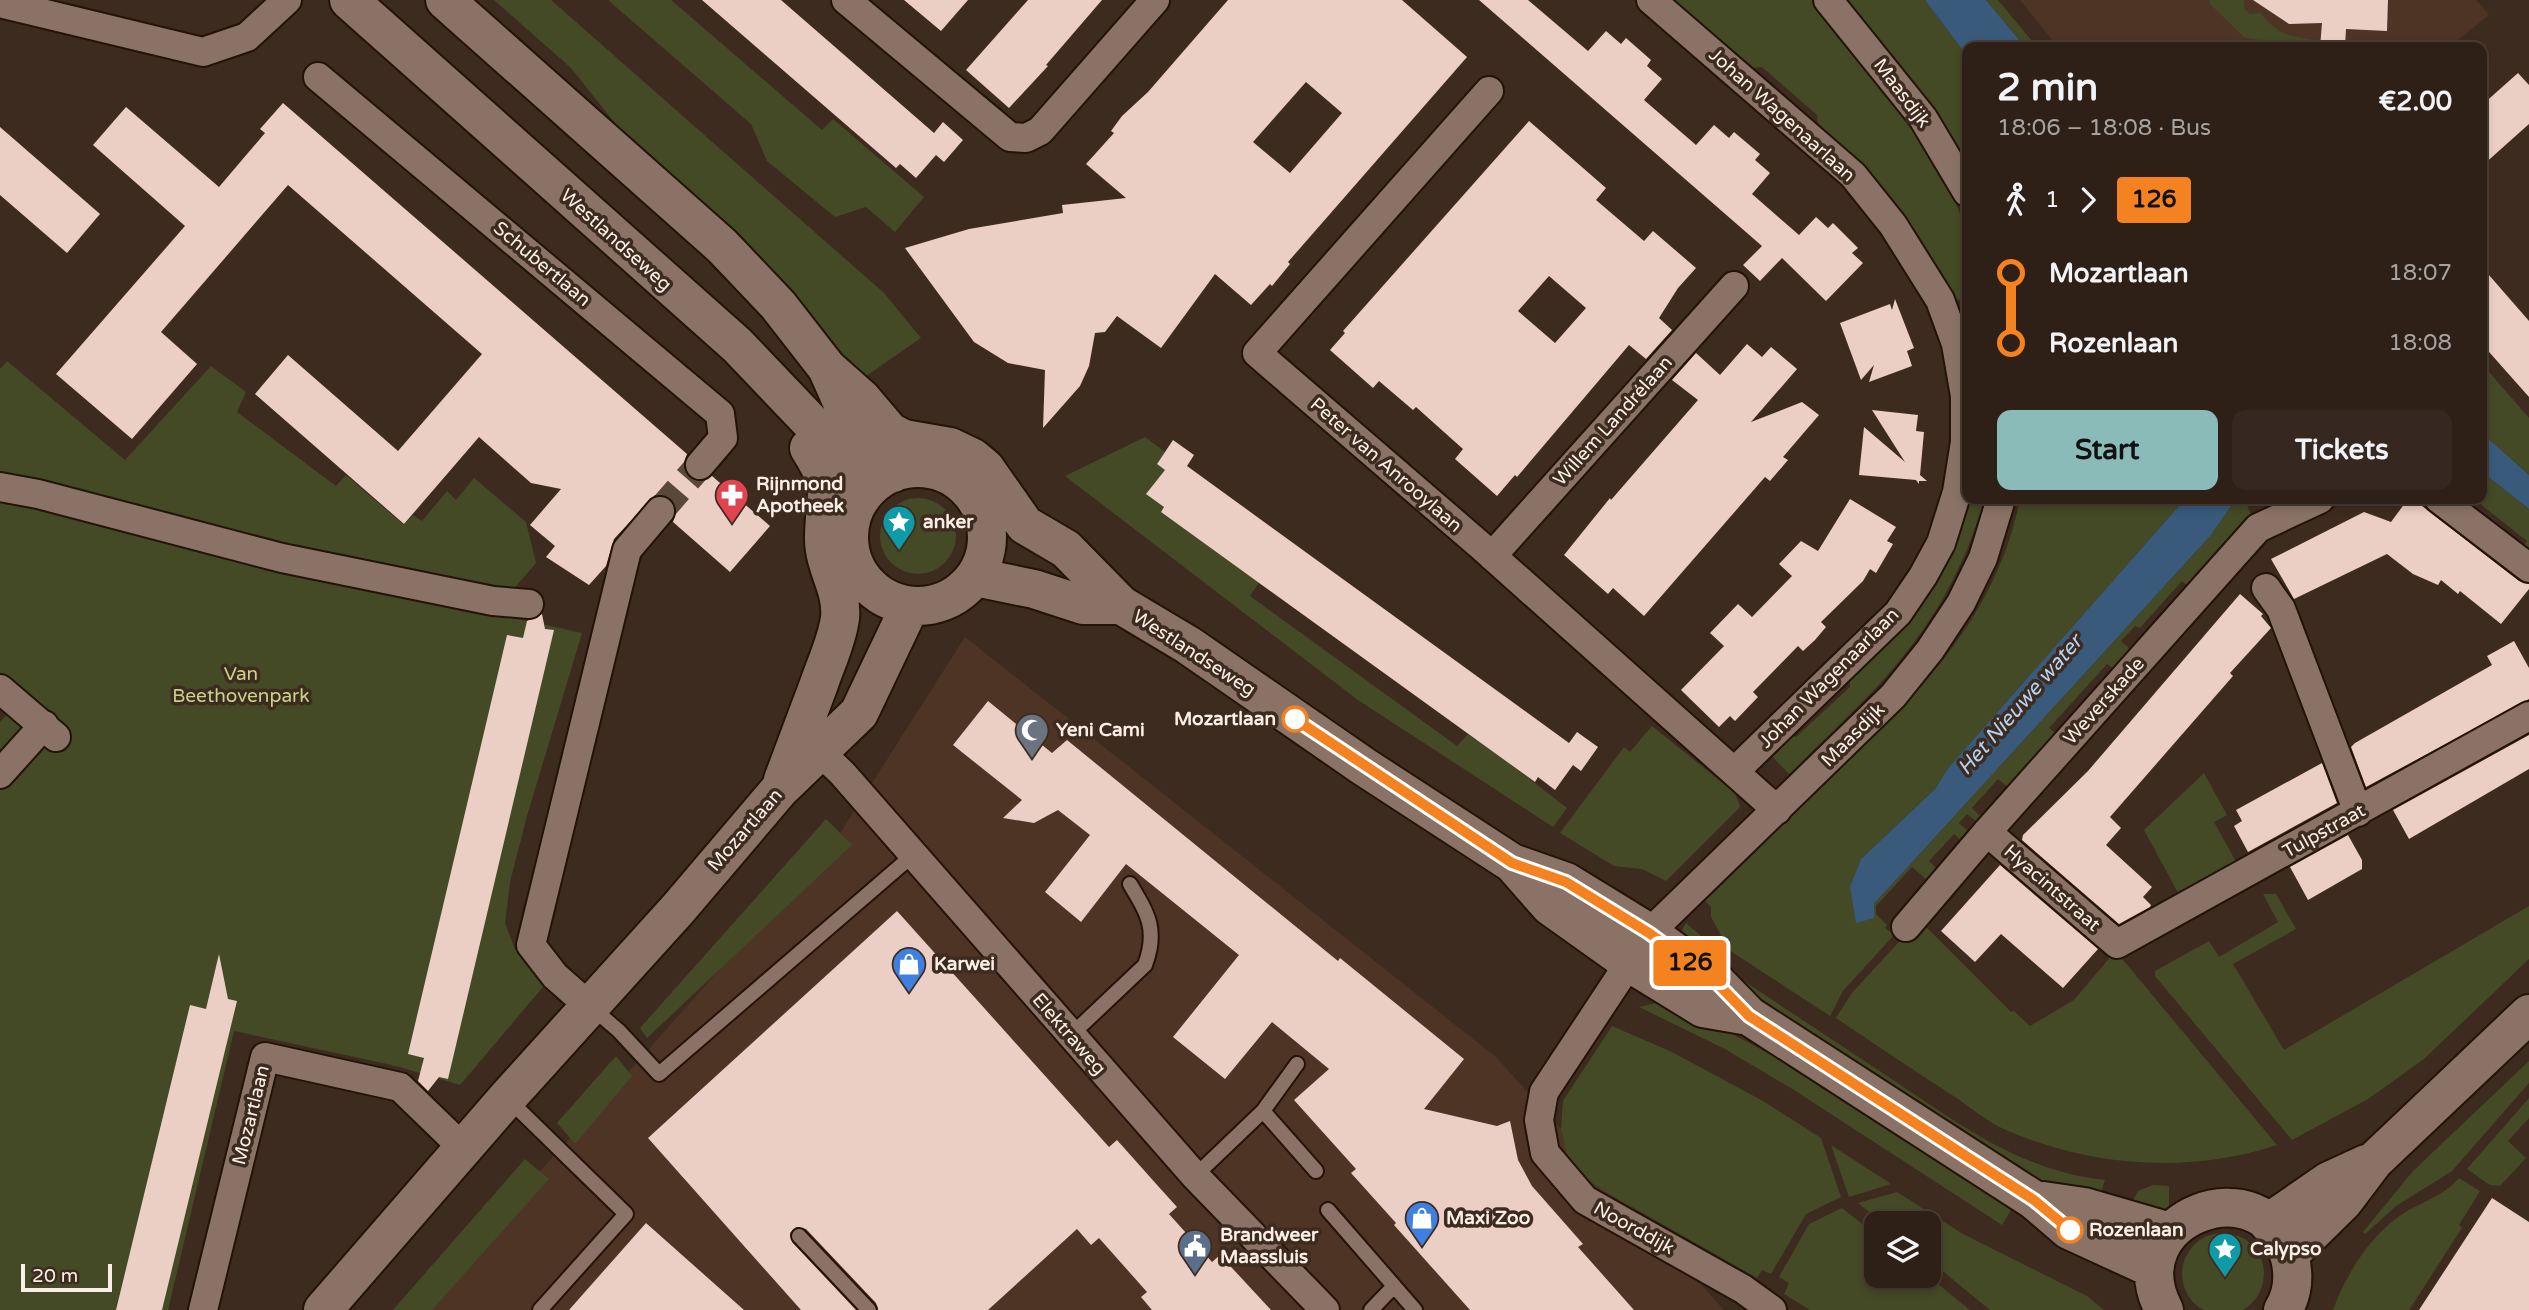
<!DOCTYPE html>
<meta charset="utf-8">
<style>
:root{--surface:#2e2017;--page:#362820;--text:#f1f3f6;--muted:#a7a3a1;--line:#493e36;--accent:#8bbbb9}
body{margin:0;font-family:"Varela Round",sans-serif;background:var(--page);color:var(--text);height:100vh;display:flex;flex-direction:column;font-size:26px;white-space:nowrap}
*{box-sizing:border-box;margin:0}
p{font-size:23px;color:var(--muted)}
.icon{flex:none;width:38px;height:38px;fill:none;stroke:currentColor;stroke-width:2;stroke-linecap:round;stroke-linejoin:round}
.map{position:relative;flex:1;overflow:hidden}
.sheet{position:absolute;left:1962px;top:42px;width:525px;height:462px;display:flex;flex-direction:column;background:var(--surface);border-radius:14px;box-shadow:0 4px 10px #0003,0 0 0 2px var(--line)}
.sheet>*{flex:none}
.badge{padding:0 14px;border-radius:5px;font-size:24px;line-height:46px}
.controls{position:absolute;left:1864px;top:1211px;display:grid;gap:14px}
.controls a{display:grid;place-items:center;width:77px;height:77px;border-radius:14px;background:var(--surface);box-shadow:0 4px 10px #0003,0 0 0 2px var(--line);font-size:35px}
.scale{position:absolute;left:21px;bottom:18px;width:91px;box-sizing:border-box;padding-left:7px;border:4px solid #fbeee6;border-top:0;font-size:19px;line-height:24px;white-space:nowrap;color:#fbeee6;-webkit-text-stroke:5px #3e2b1f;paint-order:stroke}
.map>.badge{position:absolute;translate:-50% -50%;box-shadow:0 0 0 4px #fff}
.legs{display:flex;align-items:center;gap:10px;height:77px;padding:0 35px;font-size:23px}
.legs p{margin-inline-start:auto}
.summary{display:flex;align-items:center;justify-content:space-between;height:119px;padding:0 35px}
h1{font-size:38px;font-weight:800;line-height:52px}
.action{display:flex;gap:14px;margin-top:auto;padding:14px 35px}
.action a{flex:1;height:80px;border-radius:14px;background:var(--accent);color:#111;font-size:28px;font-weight:800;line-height:80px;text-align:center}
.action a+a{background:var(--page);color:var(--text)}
ul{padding:0 35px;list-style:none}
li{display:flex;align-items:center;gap:24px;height:70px;font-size:26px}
li i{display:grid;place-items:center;width:10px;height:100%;margin:0 9px;background:currentColor}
li i::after{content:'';width:18px;height:18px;margin:-9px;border:5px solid;border-radius:50%;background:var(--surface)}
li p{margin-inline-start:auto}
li:first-child i{background:linear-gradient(#0000 50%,currentColor 0)}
li:last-child i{background:linear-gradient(currentColor 50%,#0000 0)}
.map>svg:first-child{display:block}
.built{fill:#4d3425}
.green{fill:#444a25}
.water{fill:#395a7b}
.building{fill:#ebcec4;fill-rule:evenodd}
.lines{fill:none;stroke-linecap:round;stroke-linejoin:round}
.street-tunnel{stroke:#5a483d;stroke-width:28;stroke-dasharray:28 14;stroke-linecap:butt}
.lane-casing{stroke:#241308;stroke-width:18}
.street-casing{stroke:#241308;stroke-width:32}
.secondary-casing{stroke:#241308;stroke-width:42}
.lane{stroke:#8a7366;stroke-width:14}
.street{stroke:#8a7366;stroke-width:28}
.secondary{stroke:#8a7366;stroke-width:38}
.line-1-casing{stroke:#fff;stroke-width:16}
.line-1{stroke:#f58220;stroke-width:10}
.stop-1-dot{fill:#fff;stroke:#f58220;stroke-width:3.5}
.labels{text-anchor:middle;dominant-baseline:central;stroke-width:7;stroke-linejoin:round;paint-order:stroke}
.street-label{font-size:19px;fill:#fbeee6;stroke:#3e2b1f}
.poi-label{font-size:19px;font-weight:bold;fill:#fbeee6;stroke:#3e2b1f;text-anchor:start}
.park-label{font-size:19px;fill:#c6d389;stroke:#3e2b1f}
.stop-label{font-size:19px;font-weight:bold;fill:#fbeee6;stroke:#3e2b1f;text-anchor:end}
.water-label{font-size:21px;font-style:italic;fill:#b3d4f5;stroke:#3e2b1f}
</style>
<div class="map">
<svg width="2529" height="1310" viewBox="0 0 2529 1310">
<rect width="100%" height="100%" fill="#3e2b1f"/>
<!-- built -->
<path class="built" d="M2020 0H2476L2489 15 2449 47H2058Z
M965 637 1496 1057 1724 1310H417L839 835Z"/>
<!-- green -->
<path class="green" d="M494 0H551L884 293 921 338 859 381 779 276 627 138 571 68Z
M608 0H671L822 130 833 119 924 197 895 232 866 207 835 217 767 161 751 124Z
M1672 0H1812C1859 60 1948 160 1966 232 1972 254 1967 293 1967 318L1961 301 1951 297 1818 127 1817 115 1762 67 1750 68Z
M1848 0H1925L1967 56V159L1921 91Z
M1986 0H1998L2037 47H2025Z
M2210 0H2244V9L2250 14 2261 13C2276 34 2291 37 2316 40L2315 47 2245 38 2210 4Z
M7 361 125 460 211 366 246 392 237 412 336 486 346 475 404 525 413 515 422 521 447 491 456 500 474 478 526 522 536 563 511 592 505 616 582 633 527 816 510 882 505 923 514 947 548 981 460 1085 396 1066 234 1031 168 1310H0V722L22 698 0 678V369Z
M2482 364 2529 418V475L2482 433Z
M1145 437 1165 452 1157 464 1165 470 1147 494 1164 507 1161 512 1244 572 1262 578 1250 596 1457 746 1468 734 1476 740 1480 735 1513 759 1510 764 1567 808 1553 827 1358 700 1065 476Z
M2482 472 2529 509V556L2521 550 2527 541 2474 499H2482Z
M880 536a38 38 0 1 1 76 0a38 38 0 1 1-76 0Z
M1967 499H1985C1945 629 1884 682 1789 774L1768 752 1785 737H1796L1850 687V675Z
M2020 499H2185L1949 767 1935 789 1861 859 1850 886 1872 914 1874 904 2211 535 2236 499H2250L2245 501 2253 519 2191 588 2182 581 2140 628 2135 626 2121 641 2132 651 2116 671 2107 664 2049 728 2058 735 2013 791 1998 779 1972 808 1985 821 1981 825 1967 814 1959 823 1970 833 1962 841 1954 834 1929 861 1937 869 1927 880 1912 867 1876 906V914L1887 925 1885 928 1894 935 1843 991 1830 1016 1729 950 1711 917V907L1705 901C1748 859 1792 816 1835 774 1919 693 1996 618 2020 499Z
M1652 726 1735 793 1740 807 1666 881 1642 869 1614 866 1560 833 1624 747 1630 752Z
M2204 773 2227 815 2214 822 2239 867 2182 900 2144 830Z
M826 819 852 845 647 1038 640 1028Z
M2263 894H2276L2296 929 2233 964 2284 1050 2529 906V959L2424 1059 2368 1099 2292 1140 2155 976V971L2209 941 2219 957 2278 922Z
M1919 920 2011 1012 2014 1011 2030 1026 2074 1000 2112 955H2119L2277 1145C2189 1174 2091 1167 2006 1130 1987 1122 1969 1106 1952 1095 1913 1070 1875 1044 1836 1018L1851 994Z
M1686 923 1700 935 1705 955C1763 994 1821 1032 1878 1070 1950 1117 2016 1171 2105 1180L2098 1202 2037 1178 1959 1134 1688 953C1682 943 1678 934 1686 923Z
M1669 1000 1794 1067 2013 1207 2002 1225 1794 1090 1725 1049 1639 1007Z
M1612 1026 1672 1052 1763 1101 1821 1138 1841 1197 1806 1214 1771 1274 1762 1270 1757 1278 1609 1194 1582 1176 1568 1159 1561 1129 1563 1101Z
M616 1056 632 1076 575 1144 557 1123Z
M2529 1061V1083L2452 1171 2396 1206 2365 1234 2363 1232 2413 1171Z
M2529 1098V1118L2508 1141 2526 1158 2500 1186 2490 1185 2467 1169Z
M1831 1145 1891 1184 1849 1197Z
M525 1159 549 1179 432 1310H393Z
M2459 1178 2480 1191 2459 1225 2462 1228 2409 1310H2333C2346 1274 2371 1234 2404 1213 2422 1202 2445 1195 2459 1178Z
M2153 1185 2169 1186V1210L2160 1212 2128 1210 2138 1191Z
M1897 1192 1963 1234 2087 1296 2104 1310H1990L1929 1260 1928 1223H1883L1858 1203Z
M1842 1208 1876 1235V1276H1928L1970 1310H1810L1784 1294 1789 1283 1779 1277 1809 1224Z
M2182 1274a41 41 0 1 1 82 0a41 41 0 1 1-82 0Z"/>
<!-- water -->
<path class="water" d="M1925 0H1986L2025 47H1967V56Z
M2482 433 2529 475V509L2482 472Z
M2185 499H2236L2211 535 1874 904V918L1856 923 1850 886 1861 859 1935 789 1949 767Z"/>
<!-- building -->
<path class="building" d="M702 0H781L934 133 943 122 963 140 944 162 936 155 916 178 900 164 896 168Z
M904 0H968L941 31Z
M1028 0H1102L1046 65 1048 66 1009 108 966 70Z
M1228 0H1402L1467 57 1288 262 1290 264 1272 286 1270 284 1251 305 1215 274 1161 348 1117 316 1105 332 1095 333 1089 366 1080 386 1043 428 1045 370 1008 363 974 342 905 248 969 229 1063 213 1062 205 1126 198 1086 164 1114 133 1111 131 1122 116 1148 92ZM1306 82 1342 113 1290 173 1253 142Z
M1479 0H1528L1588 51 1606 31 1621 44 1626 38 1651 60 1647 66 1662 79 1644 100 1696 145 1714 125 1729 138 1734 132 1760 154 1755 160 1770 173 1752 194 1799 235 1816 217 1828 228 1833 223 1858 248 1852 253 1863 263 1826 301 1782 258 1760 281 1743 265 1762 246Z
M2253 0H2388L2387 31 2346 29 2345 47H2320L2322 23 2289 24Z
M2518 73 2529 85V124L2482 166V105Z
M283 103 687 454 684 463 689 477 698 481 712 476 770 526 730 572 673 522 676 513 671 499 655 495 614 539 606 566 589 585 546 557 555 546 530 525 561 489 531 483 479 437 404 524 255 394 288 355 398 451 482 354 288 185 161 332 197 364 132 439 56 374 185 226 93 145 126 107 219 187 265 133 260 129Z
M1529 121 1606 188 1596 200 1644 241 1653 231 1696 268 1678 288 1659 318 1672 330 1646 359 1629 345 1517 477 1515 475 1497 496 1455 459 1463 449 1416 407 1413 410 1379 381 1373 388 1330 350 1345 333 1343 331ZM1549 276 1586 308 1555 343 1518 311Z
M0 127 100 214 67 253 0 195Z
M2482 267 2529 321V397L2482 344Z
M1895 299 1914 348 1907 351 1912 366 1869 382 1874 365 1861 380 1840 323 1890 304 1892 310Z
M1747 344 1762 357 1771 347 1797 369 1751 422 1802 402 1819 415 1783 457 1788 460 1770 481 1765 477 1644 616 1613 588 1608 594 1564 555 1610 498 1611 500 1698 400 1672 380 1696 353 1720 375Z
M1872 410 1918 415 1916 431 1924 432 1920 475 1927 481H1919V484L1916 480 1859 475 1864 427 1905 462Z
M1173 440 1194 455 1187 466 1569 743 1577 732 1598 747 1581 771 1573 765 1555 790 1538 777 1535 782 1161 512 1164 507 1146 494 1165 470 1157 464Z
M1850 499 1896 527 1887 541 1893 544 1876 573 1870 569 1863 581 1821 622 1826 627 1815 640 1803 651 1798 646 1753 692 1758 697 1735 721 1730 716 1719 727 1681 690 1724 646 1710 633 1738 604 1752 617 1792 576 1779 564 1801 541 1818 551Z
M2408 499H2413L2519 581 2529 584V589L2501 624 2460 591 2458 594 2441 580 2438 585 2413 574 2387 554 2294 599 2271 559 2364 512 2391 522Z
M2240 594 2263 614 2261 616 2271 628 2230 673 2233 676 2110 817 2121 828 2106 845 2152 887 2143 897 2151 905 2150 907 2119 924 2022 840 2023 835 2088 771Z
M542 614 545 629 554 630 448 1079 439 1077 428 1091 418 1081 424 1058 408 1054 507 635 523 638 527 621Z
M2514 641 2529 668V699L2366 787 2351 747 2355 743 2492 665 2487 656Z
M988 701 1052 753 1067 740 1338 961 1340 958 1464 1059 1424 1109 1497 1126 1510 1121 1518 1160 1532 1186 1583 1244 1578 1247 1634 1310H1470L1394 1225 1396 1223 1351 1173 1356 1169 1294 1100 1329 1069 1272 1022 1225 1079 1173 1037 1239 955 1126 864 1081 922 1045 892 1090 835 1058 810 1034 823 1003 818 1022 800 953 745Z
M2529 735V769L2409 839 2393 810Z
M2322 763 2337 803 2248 852 2234 826 2242 821 2236 810Z
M2348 835 2362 860V869L2308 900 2290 867Z
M2000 865 2098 949 2063 988 2001 934 1975 962 1941 931Z
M897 911 1109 1147 1117 1140 1158 1186 1177 1207 1169 1214 1212 1262 1220 1255 1271 1310H1152L1141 1297 1147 1292 1099 1238 1091 1245 1077 1229 988 1310H878L876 1303 806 1229 797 1227 790 1233 792 1242 856 1310H801L648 1138Z
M219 954 228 999 237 1001 162 1310H116L190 1005 206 1009Z
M2492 1198 2529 1222V1310H2419Z
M646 1223 744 1310H569Z"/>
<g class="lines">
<!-- street-tunnel -->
<path class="street-tunnel" d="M660 511 700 465"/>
<defs>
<path id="lane" d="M590 1006 619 1031 659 1074 913 855
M1070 1036 1145 965C1158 930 1148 914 1130 884
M508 1099 626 1214 540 1310
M1263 1111 1316 1171
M1195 1176 1263 1111 1297 1064
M1328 1210 1415 1310
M799 1236 869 1310
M1371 1310 1394 1286"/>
<path id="street" d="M846 0 1010 137 1026 138 1040 131 1155 0
M1651 0 1853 175 1893 225 1940 300 1956 344 1965 396V442L1957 492 1941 543 1923 576 1898 613 1736 770
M1828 0 1923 118 1967 192
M0 3 203 52 247 37 287 0
M318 77 720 414 723 438 700 465
M1489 91 1257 353 1481 546 1777 810
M0 487 38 494 282 558 493 601 529 604
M2439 499 2529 568
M1492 556 1734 286
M2266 588 2281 609 2358 812
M0 689 56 737
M819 751 842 773 1195 1176 1325 1310
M0 774 44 725
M1987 832 2117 944 2529 716
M1906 927 1987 832 2258 528 2320 499
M589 1006 555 976 531 945 627 550 660 511
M203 1310 265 1057 400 1087 463 1148
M1772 1310 1743 1289 1585 1200 1545 1153 1539 1120 1544 1092 1649 933 1893 696 1930 650 1961 603 1983 558 2001 499"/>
<path id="secondary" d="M349 0 737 345 820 432 862 497
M445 0 722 246 778 305 827 368 846 411 893 473
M827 368 862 399 890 432 904 439 950 447 973 458 985 468 1025 525 1066 549 1121 605 1188 645 1363 766 1512 863 1566 882 1649 933 1717 983 1749 1016 2034 1200 2069 1230 2154 1269
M849 537a69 69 0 1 1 138 0a69 69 0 1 1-138 0Z
M975 577 1034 589 1083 605H1121
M783 780C795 748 807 716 819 684 826 663 837 641 840 618 843 590 824 567 824 539 824 493 837 492 809 448
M1514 865 1550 906 1630 963 1703 1008 1749 1016
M2043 1201 2084 1207 2170 1232
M2268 1223 2329 1181 2366 1164
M2289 1255 2343 1202 2374 1161 2529 1014
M323 1310 507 1098 678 909 780 789 859 713 910 606
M2164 1310C2115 1217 2265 1162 2290 1258 2294 1275 2293 1294 2283 1310"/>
</defs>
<!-- lane casing -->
<use href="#lane" class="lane-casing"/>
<!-- street casing -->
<use href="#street" class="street-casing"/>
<!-- secondary casing -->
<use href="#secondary" class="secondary-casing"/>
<!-- lane -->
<use href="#lane" class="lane"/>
<!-- street -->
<use href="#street" class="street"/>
<!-- secondary -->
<use href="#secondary" class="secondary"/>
</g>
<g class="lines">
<defs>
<path id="line-1" d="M1295 719 1512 863 1566 882 1649 933 1717 983 1749 1016 2034 1200 2070 1230"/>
</defs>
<!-- line-1 casing -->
<use href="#line-1" class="line-1-casing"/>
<!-- line-1 -->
<use href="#line-1" class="line-1"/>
</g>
<!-- icons -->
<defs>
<symbol id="pharmacy-pin" viewBox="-11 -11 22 30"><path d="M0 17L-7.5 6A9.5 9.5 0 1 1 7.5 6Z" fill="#e0444e" stroke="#3e2b1f"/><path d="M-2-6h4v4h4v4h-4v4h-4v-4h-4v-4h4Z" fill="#fff"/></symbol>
<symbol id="sight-pin" viewBox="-11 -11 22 30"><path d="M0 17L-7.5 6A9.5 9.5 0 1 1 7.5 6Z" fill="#0f9aa8" stroke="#3e2b1f"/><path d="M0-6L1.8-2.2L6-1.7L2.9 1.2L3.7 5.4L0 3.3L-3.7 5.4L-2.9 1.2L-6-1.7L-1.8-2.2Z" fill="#fff"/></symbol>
<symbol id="mosque-pin" viewBox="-11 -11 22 30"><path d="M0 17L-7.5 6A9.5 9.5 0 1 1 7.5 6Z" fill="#6b7280" stroke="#3e2b1f"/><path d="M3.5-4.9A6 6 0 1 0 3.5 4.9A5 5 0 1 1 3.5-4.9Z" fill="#fff"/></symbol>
<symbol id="shop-pin" viewBox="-11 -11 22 30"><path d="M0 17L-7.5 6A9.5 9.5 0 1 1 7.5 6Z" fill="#3f7fe0" stroke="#3e2b1f"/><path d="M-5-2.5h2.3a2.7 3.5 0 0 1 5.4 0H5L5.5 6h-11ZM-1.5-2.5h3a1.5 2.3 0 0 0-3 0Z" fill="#fff"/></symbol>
<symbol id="civic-pin" viewBox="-11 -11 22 30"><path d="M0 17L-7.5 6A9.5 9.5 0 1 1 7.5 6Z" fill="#5c6f8a" stroke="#3e2b1f"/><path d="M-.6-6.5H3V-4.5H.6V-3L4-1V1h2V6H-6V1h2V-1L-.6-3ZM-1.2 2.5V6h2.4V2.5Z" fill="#fff"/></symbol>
</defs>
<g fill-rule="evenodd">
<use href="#pharmacy-pin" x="713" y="476" width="38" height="52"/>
<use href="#sight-pin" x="880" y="503" width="38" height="52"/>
<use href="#mosque-pin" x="1013" y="711" width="38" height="52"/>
<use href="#shop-pin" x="890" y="945" width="38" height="52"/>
<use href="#shop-pin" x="1403" y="1199" width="38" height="52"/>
<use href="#civic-pin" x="1176" y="1227" width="38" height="52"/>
<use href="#sight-pin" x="2206" y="1230" width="38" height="52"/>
</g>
<!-- markers -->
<g class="stop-1-dot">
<circle cx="1295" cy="719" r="12"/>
<circle cx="2070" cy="1230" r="12"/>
</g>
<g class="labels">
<!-- street labels -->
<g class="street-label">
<text transform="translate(1902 93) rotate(53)">Maasdijk</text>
<text transform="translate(1782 115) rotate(42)">Johan Wagenaarlaan</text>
<text transform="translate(616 240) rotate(42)">Westlandseweg</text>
<text transform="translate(542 264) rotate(40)">Schubertlaan</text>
<text transform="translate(1613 421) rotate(-48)">Willem Landrélaan</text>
<text transform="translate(1386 465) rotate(41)">Peter van Anrooylaan</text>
<text transform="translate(1194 653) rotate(33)">Westlandseweg</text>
<text transform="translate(1829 678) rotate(-45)">Johan Wagenaarlaan</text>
<text transform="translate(2104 701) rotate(-48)">Weverskade</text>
<text transform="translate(1853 735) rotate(-45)">Maasdijk</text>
<text transform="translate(745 830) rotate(-49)">Mozartlaan</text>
<text transform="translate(2324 831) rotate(-29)">Tulpstraat</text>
<text transform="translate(2052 888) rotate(41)">Hyacintstraat</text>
<text transform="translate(1069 1034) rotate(49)">Elektraweg</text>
<text transform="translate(251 1115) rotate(-76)">Mozartlaan</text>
<text transform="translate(1634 1228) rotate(29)">Noorddijk</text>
</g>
<!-- poi labels -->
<g class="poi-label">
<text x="756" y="484">Rijnmond<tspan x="756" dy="22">Apotheek</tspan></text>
<text x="923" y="522">anker</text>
<text x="1056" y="730">Yeni Cami</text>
<text x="934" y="964">Karwei</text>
<text x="1446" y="1218">Maxi Zoo</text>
<text x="1220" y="1235">Brandweer<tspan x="1220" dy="22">Maassluis</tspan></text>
<text x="2250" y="1249">Calypso</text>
</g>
<!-- park labels -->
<g class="park-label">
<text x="241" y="674">Van<tspan x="241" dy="22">Beethovenpark</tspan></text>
</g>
<!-- stop labels -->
<g class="stop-label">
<text x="1276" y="719">Mozartlaan</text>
<text x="2089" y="1230" text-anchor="start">Rozenlaan</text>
</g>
<!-- water labels -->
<g class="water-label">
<text transform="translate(2020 705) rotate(-49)">Het Nieuwe water</text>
</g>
</g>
</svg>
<div class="controls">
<a><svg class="icon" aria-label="layers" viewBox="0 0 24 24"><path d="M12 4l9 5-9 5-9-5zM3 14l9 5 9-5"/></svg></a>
</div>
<div class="scale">20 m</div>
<b class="badge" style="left:1690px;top:963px;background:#f58220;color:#111">126</b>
<section class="sheet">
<div class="summary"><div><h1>2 min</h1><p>18:06 – 18:08 · Bus</p></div><b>€2.00</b></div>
<div class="legs"><svg class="icon" aria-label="walk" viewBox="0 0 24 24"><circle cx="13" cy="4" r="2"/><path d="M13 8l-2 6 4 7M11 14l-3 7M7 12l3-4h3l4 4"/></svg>1<svg class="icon" aria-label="forward" viewBox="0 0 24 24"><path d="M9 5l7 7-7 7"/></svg><b class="badge" style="background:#f58220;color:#111">126</b></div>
<ul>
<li><i style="color:#f58220"></i><b>Mozartlaan</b><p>18:07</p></li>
<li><i style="color:#f58220"></i><b>Rozenlaan</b><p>18:08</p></li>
</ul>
<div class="action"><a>Start</a><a>Tickets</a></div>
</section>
</div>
